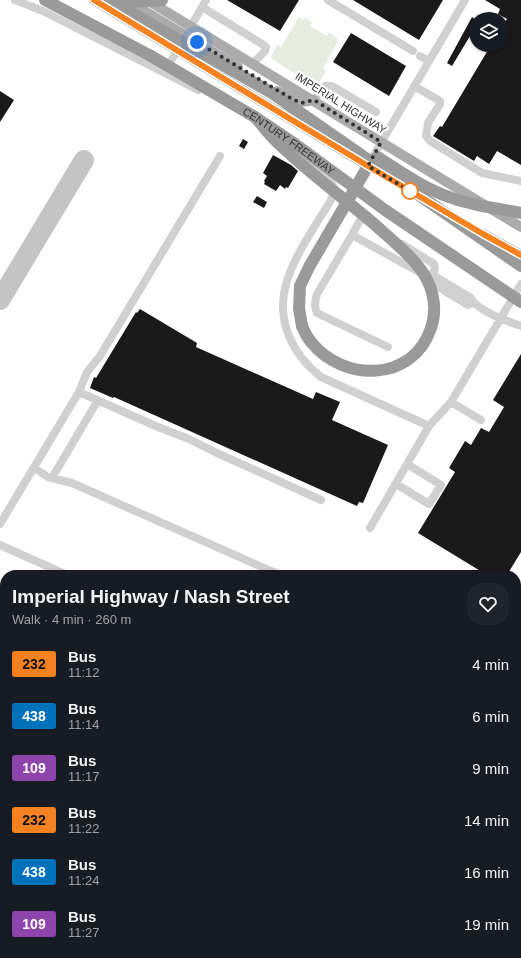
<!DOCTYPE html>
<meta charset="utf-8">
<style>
:root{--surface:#171b24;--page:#20242c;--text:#f1f3f6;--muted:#9ea1a6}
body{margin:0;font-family:Helvetica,sans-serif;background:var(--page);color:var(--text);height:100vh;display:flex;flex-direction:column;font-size:15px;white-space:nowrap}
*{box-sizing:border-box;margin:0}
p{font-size:13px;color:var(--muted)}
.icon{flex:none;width:22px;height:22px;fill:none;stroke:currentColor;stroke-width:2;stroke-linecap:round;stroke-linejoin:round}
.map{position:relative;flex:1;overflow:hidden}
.drawer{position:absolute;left:0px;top:570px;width:521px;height:388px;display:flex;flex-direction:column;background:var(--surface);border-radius:16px 16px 0 0;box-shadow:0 1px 3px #0004}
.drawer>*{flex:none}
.badge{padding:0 8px;border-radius:3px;font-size:14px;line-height:26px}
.tools{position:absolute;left:469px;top:12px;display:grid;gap:8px}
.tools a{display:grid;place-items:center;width:40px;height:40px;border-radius:50%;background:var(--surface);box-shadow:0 1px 3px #0004;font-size:20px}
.you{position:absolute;width:20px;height:20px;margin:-10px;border:3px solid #fff;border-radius:50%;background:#1a73e8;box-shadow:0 0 0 6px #1a73e833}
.map>.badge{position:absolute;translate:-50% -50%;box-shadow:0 0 0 2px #fff}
.round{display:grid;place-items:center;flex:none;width:42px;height:42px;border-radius:16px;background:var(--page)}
.overview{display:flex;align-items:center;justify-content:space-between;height:68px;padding:0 12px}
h1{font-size:19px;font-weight:800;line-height:30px}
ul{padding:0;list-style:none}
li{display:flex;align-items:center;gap:12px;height:52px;padding:0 12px}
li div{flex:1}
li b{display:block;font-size:15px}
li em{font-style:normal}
li .badge{min-width:44px;font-weight:700;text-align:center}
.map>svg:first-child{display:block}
.green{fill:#e6ecdf}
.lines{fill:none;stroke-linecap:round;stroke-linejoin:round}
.taxiway{stroke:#c4c4c4;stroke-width:20}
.runway{stroke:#c4c4c4;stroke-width:50}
.building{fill:#1a1a1a}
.minor{stroke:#d0d0d0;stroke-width:8}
.major{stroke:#ababab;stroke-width:10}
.highway{stroke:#9a9a9a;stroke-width:12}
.highway-bridge{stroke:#9a9a9a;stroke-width:12}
.line-casing{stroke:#fff;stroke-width:9}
.line{stroke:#f58220;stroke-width:6}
.walk{stroke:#333;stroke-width:4;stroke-dasharray:0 7.2}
.stop-dot{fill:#fff;stroke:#f58220;stroke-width:2}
.labels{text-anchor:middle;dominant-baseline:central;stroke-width:4;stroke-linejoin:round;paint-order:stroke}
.street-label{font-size:11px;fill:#333;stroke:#fff}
</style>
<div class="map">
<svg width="521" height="958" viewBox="0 0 521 958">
<rect width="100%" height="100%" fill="#fff"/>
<!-- green -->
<path class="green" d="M299 17 302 19 307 18 312 22 310 26 327 36 329 32 334 35 338 41 323 68 326 71 319 83 316 85H314L273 60 271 57 277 45 281 47Z
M0 647 5 650V730L0 728Z
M0 831 5 834V898L0 895Z
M516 878 521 880V956L515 953H516Z
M129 953H273L284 958H141Z"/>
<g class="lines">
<!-- taxiway -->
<path class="taxiway" d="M0 300 84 160
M0 614 5 617
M516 844 521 846
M379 953V958
M396 953 404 958"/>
<!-- runway -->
<path class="runway" d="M0 779 5 781
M390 953 401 958"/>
</g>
<!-- building -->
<path class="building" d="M227 0H299L280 31Z
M353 0H443L419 40Z
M485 0H521V165L497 151 489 164 477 156 474 161 433 136 440 126 442 127 491 45H502V27L507 19 498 14 500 9Z
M472 17 476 20V26L452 66 447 63Z
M351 33 406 66 389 96 333 62Z
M0 91 14 100 0 122Z
M243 139 248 142 244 149 239 146Z
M273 155 291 165 298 171 288 188 286 187 285 189 280 185 276 191 264 184 265 182 264 181 267 176 263 173Z
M257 196 267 202 264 208 253 202Z
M140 309 197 343 196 347 313 399 316 392 340 402 332 420 388 445 363 503 359 502 357 506 114 397 113 398 90 388 94 377 96 378 136 312 137 313Z
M521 354V552L507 575H487L418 533 455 472 449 468 465 441 471 445 481 428 489 432 504 407 493 400Z"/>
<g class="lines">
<!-- minor -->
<path class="minor" d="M15 0 43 11 198 90
M328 0 413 51
M202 7 262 44 266 47 265 51 253 63
M420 56 429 61
M166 70 206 0
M414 86 440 101V104L428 123 426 136 430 141 482 173 521 181
M314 100 325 86H332L376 112
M307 160C316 166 330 175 333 186 336 196 326 208 321 216 308 237 293 260 286 284 276 321 292 354 321 377L429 426
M371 160 465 0
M352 235 359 222 364 219 371 224
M402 244 434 264 435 269 430 278
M430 278 436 277 471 298C476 310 509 322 521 326
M388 347 317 313C314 307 315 300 317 294L352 235 430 278 432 283 468 305 473 303
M79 392 87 372 100 356 220 156
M451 402 481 420
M34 468 48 477 72 483 280 575
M52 478 98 400
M396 484 429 504 441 485 407 464
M0 524 79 392 158 427 189 439 217 453 321 500
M370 528 429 426 451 402 521 284
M0 545 67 575
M516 747 521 749
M516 776 521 778"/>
<!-- major -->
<path class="major" d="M94 0 363 163
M147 0 521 227
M128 1 238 67
M277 91C292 99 297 105 314 100
M483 234 521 255"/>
<!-- highway -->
<path class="highway" d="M45 0 151 56
M302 326 299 308 300 286 309 267 368 166"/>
<!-- highway-bridge -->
<g class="highway-bridge">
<path d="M109 0 272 93 521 266"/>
<path d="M128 0 133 2 162 0"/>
<path id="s1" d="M151 56 255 117 295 144 385 210 521 302"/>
<path d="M255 117C263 126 270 136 279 144 308 172 341 196 372 222 388 237 414 257 425 276 434 291 437 311 431 328 413 383 343 382 311 342 307 337 304 331 302 326"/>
<path d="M377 157C400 171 423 188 449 197 472 206 497 208 521 213"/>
</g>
</g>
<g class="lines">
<defs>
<path id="line" d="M94 0 368 166 483 234 521 255"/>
</defs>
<!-- line casing -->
<use href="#line" class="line-casing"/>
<!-- line -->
<use href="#line" class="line"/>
<!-- walk -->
<path class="walk" d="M197 42 292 99 302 103 314 100 381 142 368 166 410 191"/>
</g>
<!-- markers -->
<circle class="stop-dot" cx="410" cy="191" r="8"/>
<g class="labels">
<!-- street labels -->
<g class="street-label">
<text transform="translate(341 103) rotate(32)">IMPERIAL HIGHWAY</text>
<text stroke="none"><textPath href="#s1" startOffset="162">CENTURY FREEWAY</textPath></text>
</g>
</g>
</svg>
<div class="tools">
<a><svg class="icon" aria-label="layers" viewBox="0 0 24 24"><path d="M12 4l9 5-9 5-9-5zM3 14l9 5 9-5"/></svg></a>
</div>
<div class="you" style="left:197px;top:42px"></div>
<section class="drawer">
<div class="overview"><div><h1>Imperial Highway / Nash Street</h1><p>Walk · 4 min · 260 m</p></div><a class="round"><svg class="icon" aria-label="heart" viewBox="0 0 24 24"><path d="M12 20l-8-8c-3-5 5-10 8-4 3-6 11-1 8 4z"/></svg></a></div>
<ul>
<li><span class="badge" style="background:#f58220;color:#111">232</span><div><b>Bus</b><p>11:12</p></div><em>4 min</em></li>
<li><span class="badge" style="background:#0072bc;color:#fff">438</span><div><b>Bus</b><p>11:14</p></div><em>6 min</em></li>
<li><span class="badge" style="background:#8e44ad;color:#fff">109</span><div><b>Bus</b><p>11:17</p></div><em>9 min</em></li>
<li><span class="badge" style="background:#f58220;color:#111">232</span><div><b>Bus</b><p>11:22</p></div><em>14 min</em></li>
<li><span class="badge" style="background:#0072bc;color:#fff">438</span><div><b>Bus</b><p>11:24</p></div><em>16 min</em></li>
<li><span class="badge" style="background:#8e44ad;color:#fff">109</span><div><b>Bus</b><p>11:27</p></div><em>19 min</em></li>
</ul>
</section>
</div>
